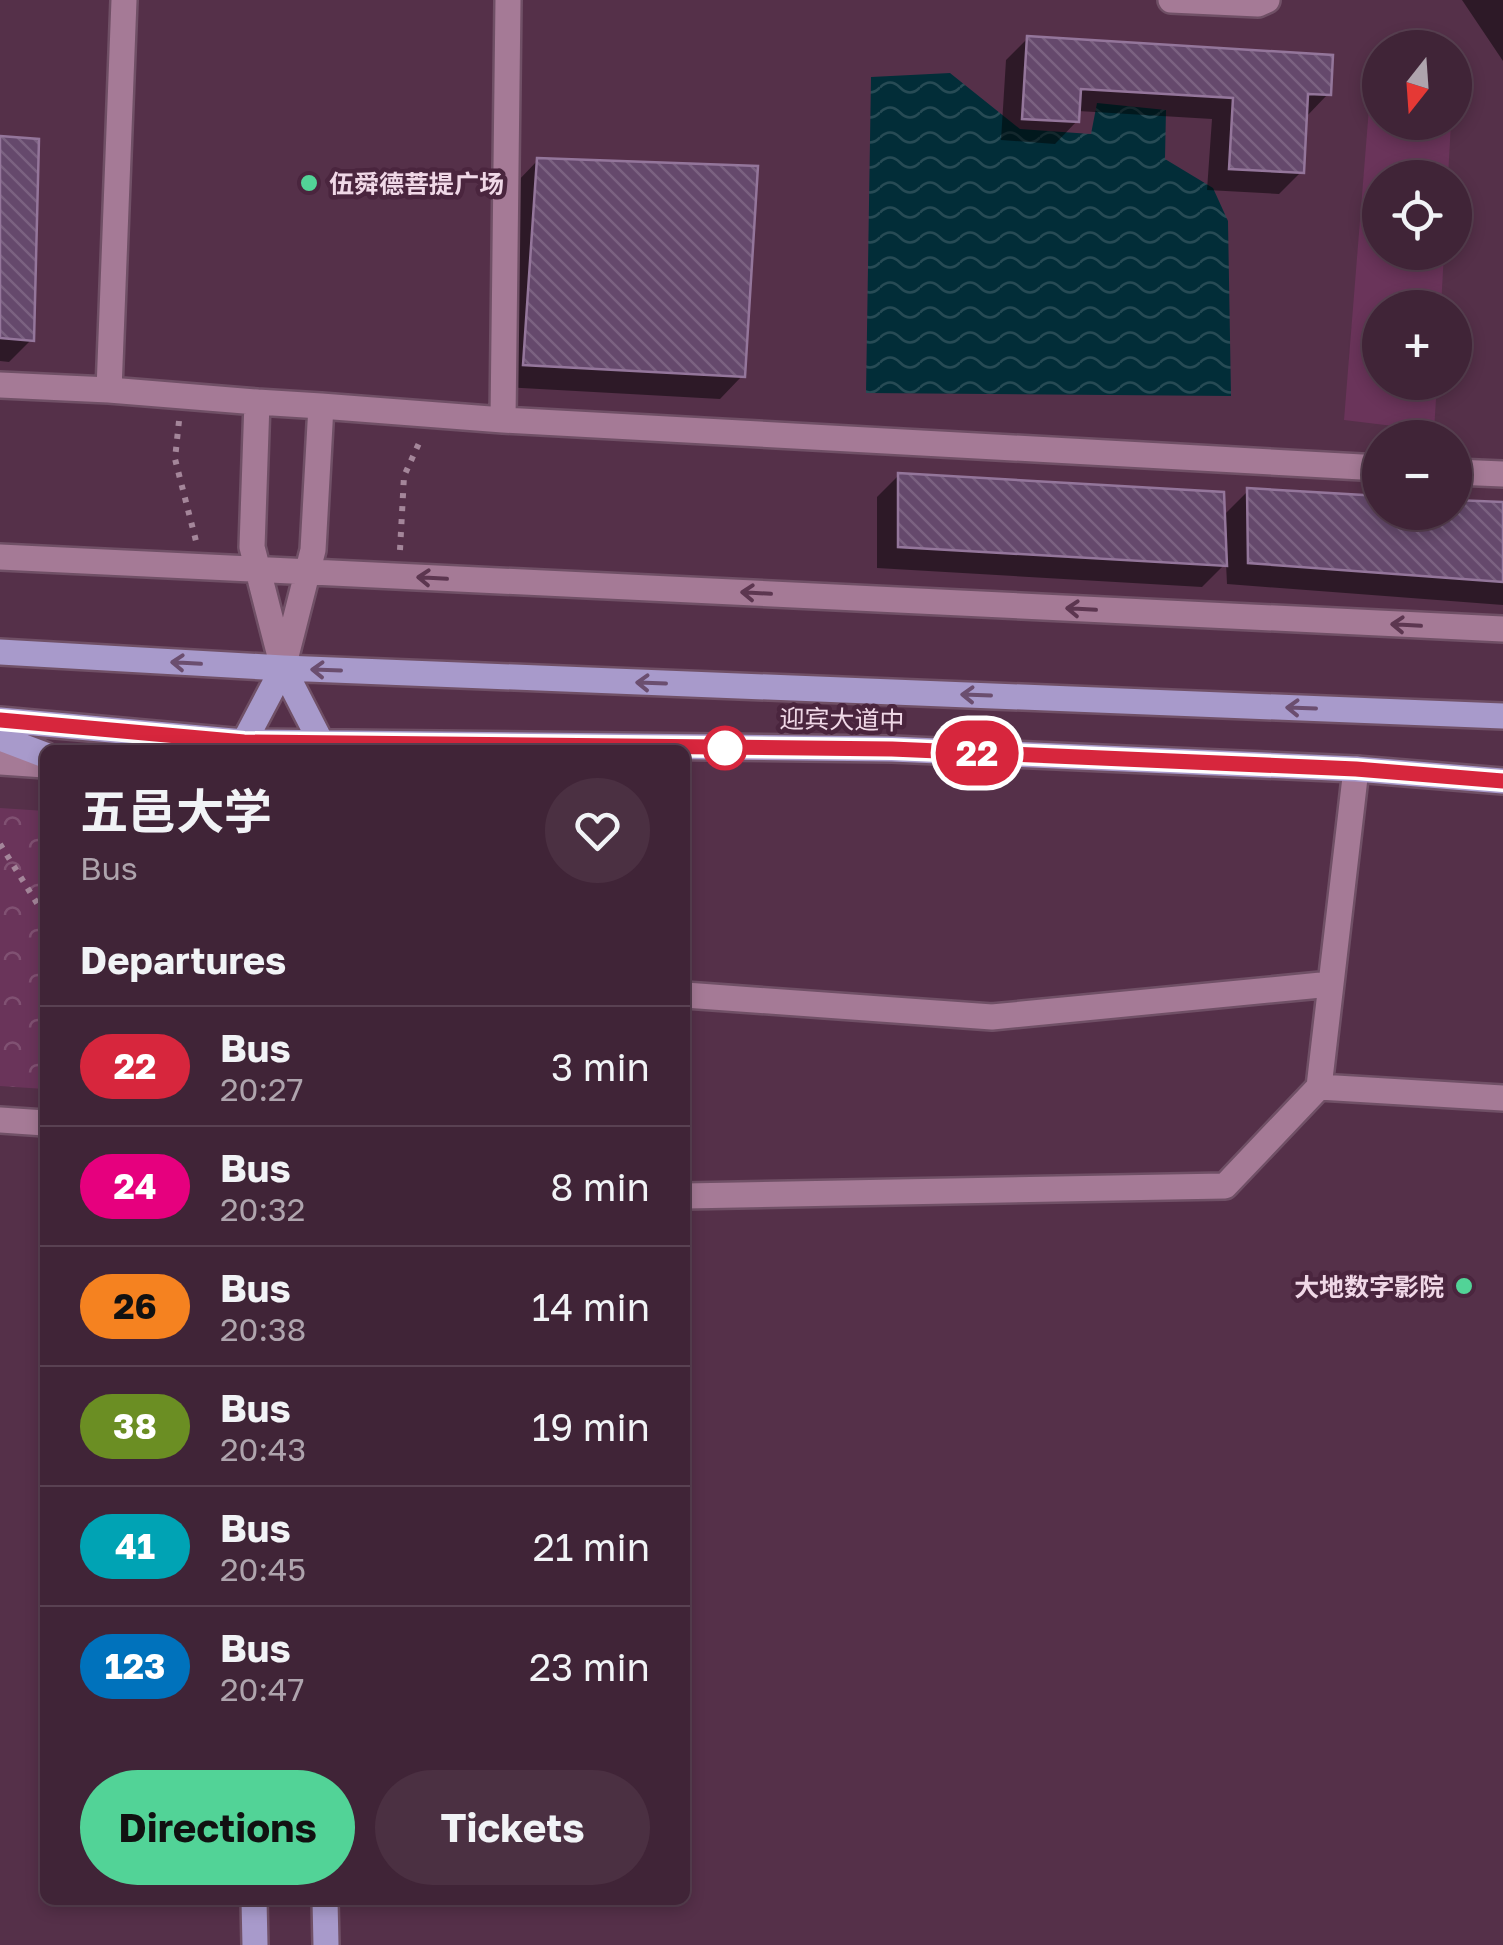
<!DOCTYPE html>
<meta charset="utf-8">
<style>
:root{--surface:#402437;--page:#4b3042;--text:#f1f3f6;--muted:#aea4ad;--line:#594152;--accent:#52d397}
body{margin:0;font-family:"Golos Text","Noto Sans SC",sans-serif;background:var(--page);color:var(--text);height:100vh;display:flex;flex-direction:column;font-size:38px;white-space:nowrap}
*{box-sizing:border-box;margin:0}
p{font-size:32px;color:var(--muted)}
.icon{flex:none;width:55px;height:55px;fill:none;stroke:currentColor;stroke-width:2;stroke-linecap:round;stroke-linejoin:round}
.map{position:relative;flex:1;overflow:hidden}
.panel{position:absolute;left:40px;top:745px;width:650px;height:1160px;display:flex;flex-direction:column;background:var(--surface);border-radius:15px;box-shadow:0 5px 15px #0003,0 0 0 2px var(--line)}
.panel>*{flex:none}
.badge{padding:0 20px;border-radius:32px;font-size:35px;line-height:65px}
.needle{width:65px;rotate:197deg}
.fabs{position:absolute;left:1362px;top:30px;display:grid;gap:20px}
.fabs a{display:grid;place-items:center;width:110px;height:110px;border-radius:50%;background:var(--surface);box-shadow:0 5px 15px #0003,0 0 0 2px var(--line);font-size:50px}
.map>.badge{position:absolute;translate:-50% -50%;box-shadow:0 0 0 5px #fff}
h2{padding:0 40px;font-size:38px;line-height:90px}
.round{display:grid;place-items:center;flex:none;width:105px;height:105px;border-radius:52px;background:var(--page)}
.summary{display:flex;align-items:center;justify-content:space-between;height:170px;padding:0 40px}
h1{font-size:48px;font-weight:700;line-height:75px}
.primary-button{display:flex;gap:20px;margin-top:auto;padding:20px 40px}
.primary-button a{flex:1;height:115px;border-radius:60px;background:var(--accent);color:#111;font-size:40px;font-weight:700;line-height:115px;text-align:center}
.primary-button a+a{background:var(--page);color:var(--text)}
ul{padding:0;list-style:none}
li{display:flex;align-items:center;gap:30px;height:120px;padding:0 40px;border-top:2px solid var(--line)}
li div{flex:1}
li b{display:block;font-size:38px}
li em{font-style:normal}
li .badge{min-width:110px;font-weight:700;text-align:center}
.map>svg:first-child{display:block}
.forest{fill:url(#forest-crowns)}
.pitch{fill:#6a345a}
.water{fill:url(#water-waves)}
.shadow{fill:#0007}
.building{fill:url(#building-back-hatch);stroke:#94769b;stroke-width:2.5}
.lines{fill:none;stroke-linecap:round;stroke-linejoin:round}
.minor-casing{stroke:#705066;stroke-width:30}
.major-casing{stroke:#705066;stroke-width:30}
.path{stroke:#a4869a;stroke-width:6;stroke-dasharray:5 8;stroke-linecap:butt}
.minor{stroke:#a57a96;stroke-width:25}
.major{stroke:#a89acb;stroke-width:25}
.oneway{stroke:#5c3650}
.oneway2{stroke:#6b4e6f}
.line-casing{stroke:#fff;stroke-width:22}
.line{stroke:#d7263d;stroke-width:15}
.poi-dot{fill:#52d397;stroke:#4a253e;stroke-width:4}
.stop-dot{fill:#fff;stroke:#d7263d;stroke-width:5}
.labels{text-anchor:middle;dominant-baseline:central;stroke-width:9;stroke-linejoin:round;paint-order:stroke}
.poi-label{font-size:25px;font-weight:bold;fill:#f0d8e7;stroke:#4a253e;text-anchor:start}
.street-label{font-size:25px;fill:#f0d8e7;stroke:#4a253e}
</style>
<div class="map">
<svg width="1503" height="1945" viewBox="0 0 1503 1945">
<defs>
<pattern id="forest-crowns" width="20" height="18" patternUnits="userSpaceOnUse" patternTransform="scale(2.5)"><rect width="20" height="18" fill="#6a345a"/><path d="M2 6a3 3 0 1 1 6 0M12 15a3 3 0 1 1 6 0" fill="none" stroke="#805172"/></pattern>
<pattern id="water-waves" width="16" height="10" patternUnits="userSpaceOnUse" patternTransform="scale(2.5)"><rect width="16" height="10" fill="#022d38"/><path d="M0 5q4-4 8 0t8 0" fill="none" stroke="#274b55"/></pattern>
<pattern id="building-back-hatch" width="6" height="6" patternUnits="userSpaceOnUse" patternTransform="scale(2.5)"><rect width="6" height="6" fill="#65496c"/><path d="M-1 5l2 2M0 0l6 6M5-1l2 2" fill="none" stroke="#7b6281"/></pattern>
</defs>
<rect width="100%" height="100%" fill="#553049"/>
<!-- forest -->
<path class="forest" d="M0 808 45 811V1089L0 1086Z"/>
<!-- pitch -->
<path class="pitch" d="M1373 58H1380V122L1451 123 1448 177 1380 178V252L1444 253 1441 307 1380 308V382L1437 383 1434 431 1344 420Z"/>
<!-- water -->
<path class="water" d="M950 73 1020 129 1091 134 1097 103 1166 110 1165 159 1213 188 1228 221 1231 396 866 393 871 77Z"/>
<!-- shadow -->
<path class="shadow" d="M1462 0H1503V61Z
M1028 38 1328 94 1306 117 1301 172 1279 194 1207 190 1212 119 1078 111 1077 121 1055 144 1001 140 1006 60Z
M0 139 31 340 9 362 0 361Z
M538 160 742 376 720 399 502 387 516 183Z
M899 475 1223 516 1248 491 1380 498V512H1455V502L1503 505V605L1227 584 1226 563 1202 587 877 568V497Z"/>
<!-- building -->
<path class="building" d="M1027 36 1333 55 1331 95 1308 94 1304 173 1229 169 1233 98 1081 89 1079 122 1022 119Z
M0 136 39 139 34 341 0 338Z
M537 158 758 166 745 377 523 365Z
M898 473 1224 492 1227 566 898 547Z
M1247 488 1380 496V512H1455V500L1503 502V582L1248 563Z"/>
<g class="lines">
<defs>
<path id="minor" d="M124 0 109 390 257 402 252 547 282 664
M1171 0 1258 4 1267 0
M0 385 109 390
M257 402 321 406
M503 420 1380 468
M1455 472 1503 474
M0 557 1503 629
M283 668 313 550 321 406 503 420 508 0
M0 762 45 765
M685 995 992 1017 1331 984
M1319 1087 1356 769
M0 1120 45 1123
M685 1196 1225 1186 1319 1087 1503 1098"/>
<path id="major" d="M0 652 283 668 1503 716
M283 668 325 750
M0 720 244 742 892 749 1356 769 1503 781
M0 738 45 755
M243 750 244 742 283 668
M254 1900 255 1945
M325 1900 326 1945"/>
</defs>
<!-- minor casing -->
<use href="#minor" class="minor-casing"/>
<!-- major casing -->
<use href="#major" class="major-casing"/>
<!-- path -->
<path class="path" d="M179 421 175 459 196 541
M400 550 404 476 420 441
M0 844 45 916"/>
<!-- minor -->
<use href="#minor" class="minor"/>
<!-- major -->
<use href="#major" class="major"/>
</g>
<!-- one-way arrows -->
<defs><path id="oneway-shaft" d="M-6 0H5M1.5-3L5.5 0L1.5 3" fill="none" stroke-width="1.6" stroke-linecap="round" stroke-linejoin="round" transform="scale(2.5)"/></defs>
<g class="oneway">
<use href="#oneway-shaft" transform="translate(432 578) rotate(-177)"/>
<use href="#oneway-shaft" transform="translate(756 593) rotate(-177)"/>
<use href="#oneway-shaft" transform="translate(1081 609) rotate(-177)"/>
<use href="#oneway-shaft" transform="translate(1406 625) rotate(-177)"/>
</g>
<g class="oneway2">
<use href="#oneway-shaft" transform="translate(186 663) rotate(-177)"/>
<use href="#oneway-shaft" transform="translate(326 670) rotate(-178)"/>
<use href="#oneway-shaft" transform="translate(651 683) rotate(-178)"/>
<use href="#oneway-shaft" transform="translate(976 695) rotate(-178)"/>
<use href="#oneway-shaft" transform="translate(1301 708) rotate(-178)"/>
</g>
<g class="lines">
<defs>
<path id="line" d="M0 720 244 742 892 749 1356 769 1503 781"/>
</defs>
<!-- line casing -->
<use href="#line" class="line-casing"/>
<!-- line -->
<use href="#line" class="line"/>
</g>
<!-- markers -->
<g class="poi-dot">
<circle cx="309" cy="183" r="10"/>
<circle cx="1464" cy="1286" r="10"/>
</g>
<circle class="stop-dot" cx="725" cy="748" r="20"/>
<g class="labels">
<!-- poi labels -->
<g class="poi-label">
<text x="329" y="183">伍舜德菩提广场</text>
<text x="1444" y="1286" text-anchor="end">大地数字影院</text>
</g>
<!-- street labels -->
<g class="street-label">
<text transform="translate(842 719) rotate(1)">迎宾大道中</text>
</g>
</g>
</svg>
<div class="fabs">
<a><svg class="needle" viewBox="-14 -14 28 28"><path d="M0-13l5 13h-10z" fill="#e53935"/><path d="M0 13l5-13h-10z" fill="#aea4ad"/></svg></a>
<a><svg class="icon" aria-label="locate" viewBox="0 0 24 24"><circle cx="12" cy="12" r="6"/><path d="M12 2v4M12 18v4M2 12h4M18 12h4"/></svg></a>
<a>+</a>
<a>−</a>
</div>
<b class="badge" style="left:977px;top:753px;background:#d7263d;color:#fff">22</b>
<section class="panel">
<div class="summary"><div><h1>五邑大学</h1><p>Bus</p></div><a class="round"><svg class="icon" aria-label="heart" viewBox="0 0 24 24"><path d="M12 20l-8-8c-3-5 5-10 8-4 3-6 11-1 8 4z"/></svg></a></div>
<h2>Departures</h2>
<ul>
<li><span class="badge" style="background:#d7263d;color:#fff">22</span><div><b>Bus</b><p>20:27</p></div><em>3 min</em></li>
<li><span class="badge" style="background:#e6007e;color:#fff">24</span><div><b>Bus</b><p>20:32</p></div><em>8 min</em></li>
<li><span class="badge" style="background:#f58220;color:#111">26</span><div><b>Bus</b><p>20:38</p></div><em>14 min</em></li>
<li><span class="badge" style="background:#6b8e23;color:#fff">38</span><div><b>Bus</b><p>20:43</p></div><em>19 min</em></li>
<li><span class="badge" style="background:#00a3b4;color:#fff">41</span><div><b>Bus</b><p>20:45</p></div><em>21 min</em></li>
<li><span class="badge" style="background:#0072bc;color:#fff">123</span><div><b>Bus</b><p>20:47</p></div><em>23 min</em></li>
</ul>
<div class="primary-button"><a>Directions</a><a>Tickets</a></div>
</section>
</div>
